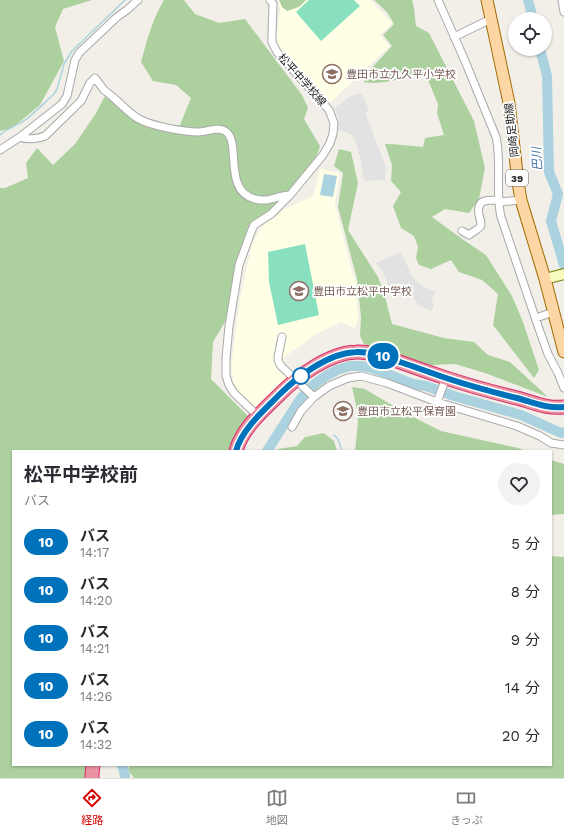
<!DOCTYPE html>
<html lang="ja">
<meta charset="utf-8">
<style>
:root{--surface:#fff;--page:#f2f2f3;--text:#2b2b33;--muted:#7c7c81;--line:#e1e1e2;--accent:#d40000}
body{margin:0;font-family:"Work Sans","Noto Sans JP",sans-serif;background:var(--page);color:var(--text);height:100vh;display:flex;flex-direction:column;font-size:15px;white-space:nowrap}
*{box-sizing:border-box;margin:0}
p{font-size:13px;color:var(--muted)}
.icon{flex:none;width:22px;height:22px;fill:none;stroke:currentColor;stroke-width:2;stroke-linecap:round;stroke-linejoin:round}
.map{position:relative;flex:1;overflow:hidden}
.panel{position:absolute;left:12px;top:450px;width:540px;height:316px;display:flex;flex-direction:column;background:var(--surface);border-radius:0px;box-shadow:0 1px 3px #0004}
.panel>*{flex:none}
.badge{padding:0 8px;border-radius:13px;font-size:14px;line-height:26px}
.controls{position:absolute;left:508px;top:12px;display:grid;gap:8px}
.controls a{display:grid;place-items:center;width:44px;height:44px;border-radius:50%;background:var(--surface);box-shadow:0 1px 3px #0004;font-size:20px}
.map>.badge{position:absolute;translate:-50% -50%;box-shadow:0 0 0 2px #fff}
.round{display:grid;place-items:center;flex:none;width:42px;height:42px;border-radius:21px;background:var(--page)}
.headline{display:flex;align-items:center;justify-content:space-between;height:68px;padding:0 12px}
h1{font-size:19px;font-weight:700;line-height:30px}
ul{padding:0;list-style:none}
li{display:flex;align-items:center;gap:12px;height:48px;padding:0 12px}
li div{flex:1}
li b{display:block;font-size:15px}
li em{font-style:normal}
li .badge{min-width:44px;font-weight:700;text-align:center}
.dock{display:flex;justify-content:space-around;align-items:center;height:56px;border-top:1px solid var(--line);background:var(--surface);font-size:11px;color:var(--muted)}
.dock a{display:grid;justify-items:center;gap:2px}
.dock .on{color:var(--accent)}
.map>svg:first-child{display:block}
.education{fill:#ffffe5}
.forest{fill:#add19e}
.pitch{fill:#88e0be}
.parking{fill:#e2e2e2}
.water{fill:#aad3df}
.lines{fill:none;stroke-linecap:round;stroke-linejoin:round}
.stream{stroke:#aad3df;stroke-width:1.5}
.river{stroke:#aad3df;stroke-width:10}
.street-casing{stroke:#a9a9a9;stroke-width:9}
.secondary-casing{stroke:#707d05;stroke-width:12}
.primary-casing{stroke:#a06b00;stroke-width:13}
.highway-casing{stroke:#dc2a67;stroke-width:15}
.street{stroke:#fff;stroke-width:7}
.secondary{stroke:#f7fabf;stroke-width:10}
.primary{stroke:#fcd6a4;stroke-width:11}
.highway{stroke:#e892a2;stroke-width:13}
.line-casing{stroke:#fff;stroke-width:9}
.line{stroke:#0072bc;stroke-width:6}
.stop-dot{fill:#fff;stroke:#0072bc;stroke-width:2}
.labels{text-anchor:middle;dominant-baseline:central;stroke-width:3.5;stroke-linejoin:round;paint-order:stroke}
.shield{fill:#fff;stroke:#646464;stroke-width:1}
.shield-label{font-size:10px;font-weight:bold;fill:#222}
.education-label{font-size:11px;fill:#785e54;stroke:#fff;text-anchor:start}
.street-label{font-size:11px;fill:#222;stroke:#fff}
.water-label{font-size:12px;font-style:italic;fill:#4a7aab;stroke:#fff}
</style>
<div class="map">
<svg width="564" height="778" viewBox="0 0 564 778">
<rect width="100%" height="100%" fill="#f2efe9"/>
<!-- education -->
<path class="education" d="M282 0H370L392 23 380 35 390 46 331 102 276 44 280 9 278 4Z
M320 169 340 173 335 204 352 272 356 283 358 319 355 328 341 322 316 334 284 357 285 366 296 370 290 378 261 409H254L236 391 230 380 233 378 231 368 240 298 252 245 259 231 263 226 286 208 294 205 313 196Z"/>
<!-- forest -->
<path class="forest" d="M0 0H92L63 9 55 27 64 61 40 105 12 128 0 131Z
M164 0H184L195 14 219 23 245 19 302 95 308 108 304 119 320 146 317 156 281 201 250 226 244 238 225 322 213 342 211 379 251 419 232 451H13V765H88L86 778H0V188H5L28 178 26 163 37 148 53 165 75 144 96 113 105 96 125 112 149 128 180 125 191 98 176 85 153 81 141 62C147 40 152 20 164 0Z
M279 0H306L299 7 287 11 282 7Z
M374 0H412L414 8 416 26 429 33 474 121 485 168 479 199 469 213 445 209 432 217 465 241 486 255 512 296 523 322 539 370 534 378 493 325 498 294 482 280 459 272 451 260 431 269 419 265 416 258 418 247 414 236 401 228 393 206 401 192 391 181 392 165 385 144C398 144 410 146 423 147L425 138 444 135 437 113 438 104 425 73C405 76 385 86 364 82L365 75 392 46 383 35 394 24 387 12Z
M339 149 351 152 358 183 348 230 378 277 384 293 392 324 444 338 474 342 488 355 510 362 548 397 485 373 455 364 432 365 415 363 364 344 360 336 361 317 357 279 338 207 343 173 334 166Z
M352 387 365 389 407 414 441 431 518 448 526 451H355L358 422 356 405Z
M324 433 334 441 337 451H277L278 449 297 446 305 437Z
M551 460 564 464V514L551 515Z
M551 556 564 557V778H134L128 770 130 765H551Z"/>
<!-- pitch -->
<path class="pitch" d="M309 0H354L360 6 321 41 296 12Z
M305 244 319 315 278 325 269 282 268 252Z"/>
<!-- parking -->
<path class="parking" d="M362 93 369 111 365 113 386 167 385 180 366 181 363 178 361 160 357 146 354 138 350 134 344 131 338 130 339 120 334 108 351 96Z
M401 252 412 276 418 283 424 287 435 291 431 303 434 304 432 311 419 306 413 296 409 291 401 289 392 292 389 289 387 280 381 269 376 263Z"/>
<!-- water -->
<path class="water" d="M324 174 337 176 333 197 320 195Z"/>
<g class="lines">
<!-- stream -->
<path class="stream" d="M0 135C7 128 17 126 25 120 35 113 44 103 54 94L57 89 64 64 72 51 125 0
M334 435 338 439 342 451"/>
<!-- river -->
<path class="river" d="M528 0 533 19
M540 49 547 76 549 172 558 194 551 221 564 265
M267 451 299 401 309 389 317 382 326 376 337 370 350 366H361L372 368 413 384 426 386 454 396 521 415 561 433 564 432
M122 765 125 775V778"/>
<defs>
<path id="street" d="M438 0 465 61 496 137C502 163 495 191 501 217L539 329 548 354 558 373 564 388
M562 0 564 12
M454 37 491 19
M20 137C27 140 38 139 45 136L81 101 90 83 95 78C98 82 101 86 104 90 108 93 112 96 116 100 123 106 130 114 139 119 151 126 185 132 198 132 208 132 217 126 225 131 242 140 222 191 255 199 270 203 277 195 290 195
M0 150 20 137 62 104 67 96 75 60 79 53 117 17 127 10 138 0
M499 202 521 200
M462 231 469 235C472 232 480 229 481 225 481 222 480 218 479 215 476 199 487 200 499 200
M536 318 553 312
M282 337 278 357C278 361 279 364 282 367L314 397
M437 402 446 378
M258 416 234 393 229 385 226 376V358L229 326 239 265 251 232 254 225 271 214 290 195 323 155 330 143 333 134 334 123 329 110 277 52 272 42V33L273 4 270 0
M292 427 301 411 314 397 329 386 348 378 361 376 387 383 437 402 517 426 540 436 551 443 564 445"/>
<path id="secondary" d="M545 279 564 274"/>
<path id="primary" d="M487 0 509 103 518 182 521 200 545 279 564 352"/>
<path id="highway" d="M236 451C242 428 264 410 280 394 298 376 329 353 356 352 370 351 384 357 397 361 413 367 428 372 443 377 467 385 492 392 517 398 532 402 547 409 564 407
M92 778V774L93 765"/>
</defs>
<!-- street casing -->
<use href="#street" class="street-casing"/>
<!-- secondary casing -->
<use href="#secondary" class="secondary-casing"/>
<!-- primary casing -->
<use href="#primary" class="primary-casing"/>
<!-- highway casing -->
<use href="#highway" class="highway-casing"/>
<!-- street -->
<use href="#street" class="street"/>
<!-- secondary -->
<use href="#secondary" class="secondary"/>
<!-- primary -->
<use href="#primary" class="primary"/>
<!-- highway -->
<use href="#highway" class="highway"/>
</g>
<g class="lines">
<defs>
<path id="line" d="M236 451C242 429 264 410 280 394 298 376 329 353 356 352 371 351 386 358 400 362 415 367 429 372 443 377 467 385 492 392 517 398 532 402 547 409 564 407"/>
</defs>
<!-- line casing -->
<use href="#line" class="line-casing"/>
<!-- line -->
<use href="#line" class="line"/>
</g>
<!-- icons -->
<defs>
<symbol id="school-ring" viewBox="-11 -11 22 22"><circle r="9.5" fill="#fff" stroke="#8d6e63" stroke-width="1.5"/><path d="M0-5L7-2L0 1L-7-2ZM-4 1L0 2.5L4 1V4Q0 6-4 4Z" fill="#8d6e63"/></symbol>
</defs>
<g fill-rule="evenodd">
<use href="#school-ring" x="321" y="63" width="22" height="22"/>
<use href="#school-ring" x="288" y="280" width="22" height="22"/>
<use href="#school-ring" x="332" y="400" width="22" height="22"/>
</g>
<!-- markers -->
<circle class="stop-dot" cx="301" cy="376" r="8"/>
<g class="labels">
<!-- shield labels -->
<rect class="shield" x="506" y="170" width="22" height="16" rx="3"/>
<g class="shield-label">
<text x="517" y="178">39</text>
</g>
<!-- education labels -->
<g class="education-label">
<text x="346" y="74">豊田市立九久平小学校</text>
<text x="313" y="291">豊田市立松平中学校</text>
<text x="357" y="411">豊田市立松平保育園</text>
</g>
<!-- street labels -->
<g class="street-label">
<text transform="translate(302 80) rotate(48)">松平中学校線</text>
<text transform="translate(512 130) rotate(-97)">岡崎足助線</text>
</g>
<!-- water labels -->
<g class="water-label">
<text transform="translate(537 159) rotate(-94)">巴川</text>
</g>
</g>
</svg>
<div class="controls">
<a><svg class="icon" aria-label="locate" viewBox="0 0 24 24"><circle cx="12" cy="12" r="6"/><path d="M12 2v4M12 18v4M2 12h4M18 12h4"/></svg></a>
</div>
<b class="badge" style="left:383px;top:356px;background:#0072bc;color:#fff">10</b>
<section class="panel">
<div class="headline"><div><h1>松平中学校前</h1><p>バス</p></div><a class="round"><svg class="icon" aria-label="heart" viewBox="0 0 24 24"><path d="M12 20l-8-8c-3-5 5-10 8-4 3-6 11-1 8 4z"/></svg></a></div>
<ul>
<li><span class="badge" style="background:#0072bc;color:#fff">10</span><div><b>バス</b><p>14:17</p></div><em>5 分</em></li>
<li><span class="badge" style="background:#0072bc;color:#fff">10</span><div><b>バス</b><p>14:20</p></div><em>8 分</em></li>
<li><span class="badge" style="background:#0072bc;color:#fff">10</span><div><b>バス</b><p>14:21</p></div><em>9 分</em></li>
<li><span class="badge" style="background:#0072bc;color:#fff">10</span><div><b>バス</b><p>14:26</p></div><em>14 分</em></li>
<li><span class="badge" style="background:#0072bc;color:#fff">10</span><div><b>バス</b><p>14:32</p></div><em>20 分</em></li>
</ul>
</section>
</div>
<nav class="dock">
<a class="on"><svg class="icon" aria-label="directions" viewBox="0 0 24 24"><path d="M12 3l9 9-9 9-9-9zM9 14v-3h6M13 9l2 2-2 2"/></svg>経路</a>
<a><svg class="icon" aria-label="map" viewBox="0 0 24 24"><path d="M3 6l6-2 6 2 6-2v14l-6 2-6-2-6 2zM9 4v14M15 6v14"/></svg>地図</a>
<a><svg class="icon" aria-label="tickets" viewBox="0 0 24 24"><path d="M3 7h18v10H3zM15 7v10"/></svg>きっぷ</a>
</nav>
